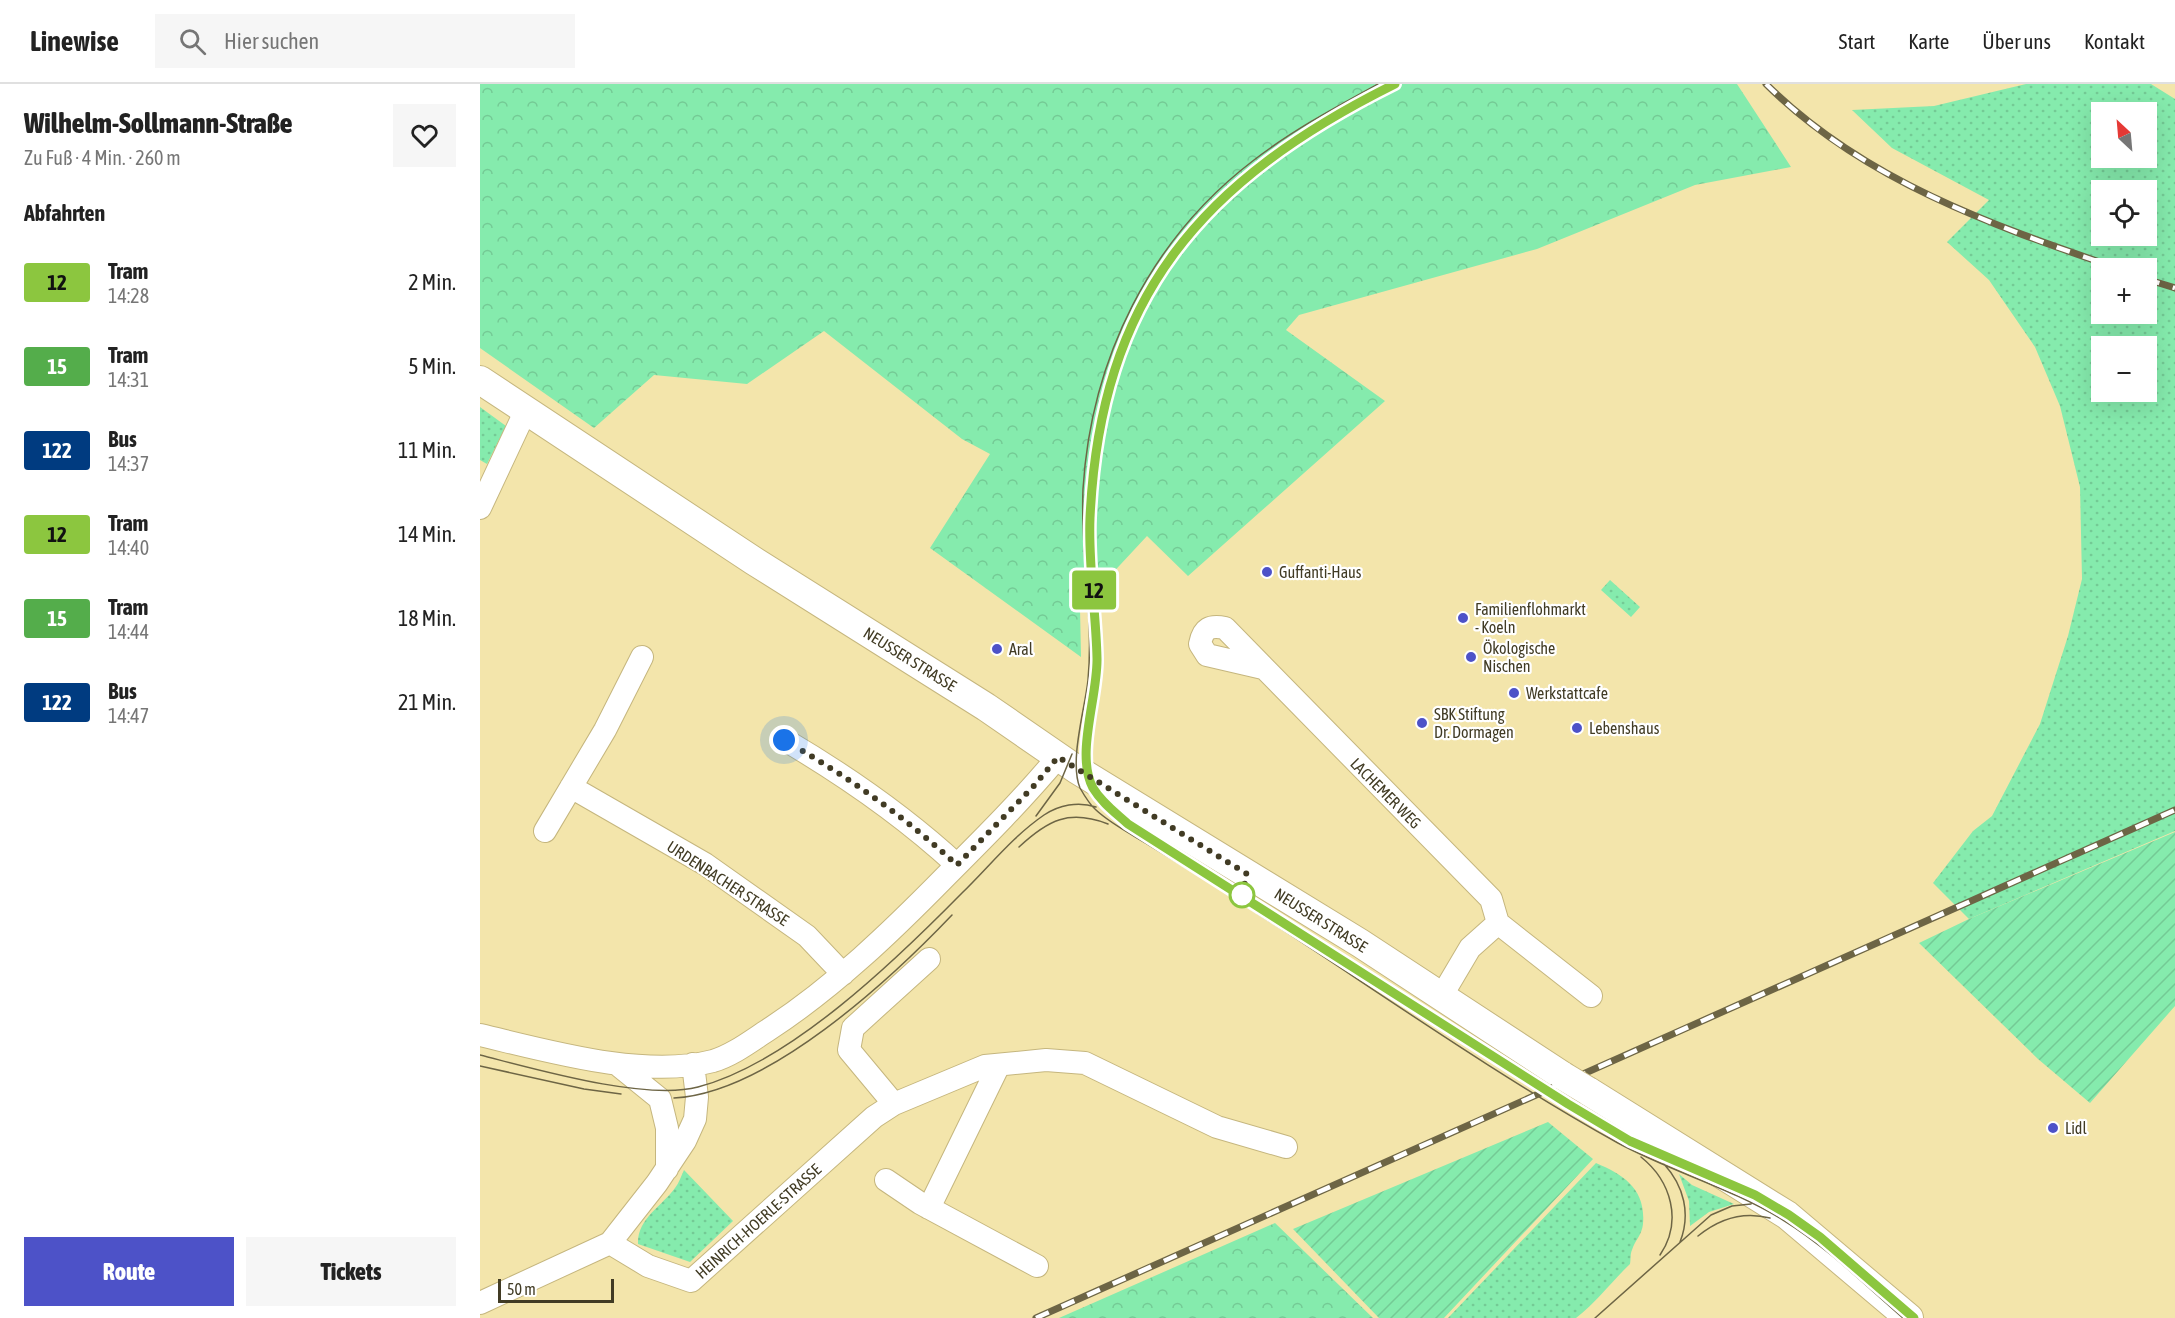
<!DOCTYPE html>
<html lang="de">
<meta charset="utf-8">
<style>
:root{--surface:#fff;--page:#f6f6f6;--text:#222;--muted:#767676;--line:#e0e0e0;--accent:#4d52c8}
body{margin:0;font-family:"Asap Condensed",sans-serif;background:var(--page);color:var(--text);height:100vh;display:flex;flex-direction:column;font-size:22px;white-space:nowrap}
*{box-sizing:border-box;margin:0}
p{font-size:20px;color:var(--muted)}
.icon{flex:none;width:33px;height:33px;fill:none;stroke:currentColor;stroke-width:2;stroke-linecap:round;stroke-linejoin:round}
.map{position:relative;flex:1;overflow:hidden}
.details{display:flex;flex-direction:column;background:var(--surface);width:480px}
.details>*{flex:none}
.badge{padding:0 12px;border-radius:4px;font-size:21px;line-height:39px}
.needle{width:39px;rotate:334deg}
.tools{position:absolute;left:1611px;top:18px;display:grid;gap:12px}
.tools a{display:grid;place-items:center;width:66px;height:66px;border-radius:0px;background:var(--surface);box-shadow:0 6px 24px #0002;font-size:30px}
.scale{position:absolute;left:18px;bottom:15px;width:116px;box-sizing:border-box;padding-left:6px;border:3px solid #413b24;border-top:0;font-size:16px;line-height:21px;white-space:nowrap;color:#413b24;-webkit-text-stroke:4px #fff;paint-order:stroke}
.you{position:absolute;width:30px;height:30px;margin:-15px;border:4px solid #fff;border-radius:50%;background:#1a73e8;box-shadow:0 0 0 9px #1a73e833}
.map>.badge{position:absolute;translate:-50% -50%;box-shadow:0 0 0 3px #fff}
h2{padding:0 24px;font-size:22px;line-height:54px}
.round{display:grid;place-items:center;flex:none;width:63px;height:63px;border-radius:0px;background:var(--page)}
.summary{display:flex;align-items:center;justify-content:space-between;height:102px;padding:0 24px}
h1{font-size:28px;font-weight:800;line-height:45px}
.primary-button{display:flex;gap:12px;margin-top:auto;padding:12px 24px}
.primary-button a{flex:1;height:69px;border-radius:0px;background:var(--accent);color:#fff;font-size:24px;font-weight:800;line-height:69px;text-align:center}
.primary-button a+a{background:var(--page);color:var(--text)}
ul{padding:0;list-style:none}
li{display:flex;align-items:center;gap:18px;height:84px;padding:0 24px}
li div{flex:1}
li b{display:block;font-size:22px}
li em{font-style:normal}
li .badge{min-width:66px;font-weight:700;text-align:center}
header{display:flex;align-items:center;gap:36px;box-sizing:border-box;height:84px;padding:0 30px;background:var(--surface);border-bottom:2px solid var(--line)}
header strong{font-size:28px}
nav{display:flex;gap:33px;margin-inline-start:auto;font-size:21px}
.search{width:420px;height:54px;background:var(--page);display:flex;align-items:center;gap:15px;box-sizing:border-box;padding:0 21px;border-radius:0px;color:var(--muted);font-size:22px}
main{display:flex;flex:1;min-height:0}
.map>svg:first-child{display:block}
.grass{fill:url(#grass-dots);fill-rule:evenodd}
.forest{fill:url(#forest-crowns)}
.garden{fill:url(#garden-furrows)}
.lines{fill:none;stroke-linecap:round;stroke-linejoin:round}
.minor-casing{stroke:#c5b67e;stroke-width:24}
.major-casing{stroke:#c5b67e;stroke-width:30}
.minor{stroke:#fff;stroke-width:22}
.major{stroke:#fff;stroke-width:28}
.tram{stroke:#6d6545;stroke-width:1.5}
.rail-casing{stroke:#6d6545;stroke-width:7}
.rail{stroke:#fff;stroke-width:4.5;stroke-dasharray:14;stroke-linecap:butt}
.major-bridge-casing{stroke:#c5b67e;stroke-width:30;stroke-linecap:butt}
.major-bridge{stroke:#fff;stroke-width:28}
.line-casing{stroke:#fff;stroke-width:14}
.line{stroke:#8cc63f;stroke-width:9}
.walk{stroke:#413b24;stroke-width:6;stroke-dasharray:0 10.8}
.poi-dot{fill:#4d52c8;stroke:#fff;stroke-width:2}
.stop-dot{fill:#fff;stroke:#8cc63f;stroke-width:3}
.labels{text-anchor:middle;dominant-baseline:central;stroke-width:4.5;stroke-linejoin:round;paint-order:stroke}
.poi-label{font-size:16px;fill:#413b24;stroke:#fff;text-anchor:start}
.street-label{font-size:16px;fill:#413b24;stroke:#fff}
</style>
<header>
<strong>Linewise</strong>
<div class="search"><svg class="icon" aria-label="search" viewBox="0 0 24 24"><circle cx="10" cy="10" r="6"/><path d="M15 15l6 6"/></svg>Hier suchen</div>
<nav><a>Start</a><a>Karte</a><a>Über uns</a><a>Kontakt</a></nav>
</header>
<main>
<section class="details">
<div class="summary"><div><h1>Wilhelm-Sollmann-Straße</h1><p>Zu Fuß · 4 Min. · 260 m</p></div><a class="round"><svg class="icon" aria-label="heart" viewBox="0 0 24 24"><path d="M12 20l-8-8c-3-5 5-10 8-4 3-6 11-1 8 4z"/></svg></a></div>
<h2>Abfahrten</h2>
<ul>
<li><span class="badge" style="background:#8cc63f;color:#111">12</span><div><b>Tram</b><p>14:28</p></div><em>2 Min.</em></li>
<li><span class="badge" style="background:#54ad4b;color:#fff">15</span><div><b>Tram</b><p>14:31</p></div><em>5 Min.</em></li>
<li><span class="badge" style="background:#003b80;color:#fff">122</span><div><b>Bus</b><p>14:37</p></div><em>11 Min.</em></li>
<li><span class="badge" style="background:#8cc63f;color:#111">12</span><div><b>Tram</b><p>14:40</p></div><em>14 Min.</em></li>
<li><span class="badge" style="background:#54ad4b;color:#fff">15</span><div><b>Tram</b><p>14:44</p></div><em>18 Min.</em></li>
<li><span class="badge" style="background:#003b80;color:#fff">122</span><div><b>Bus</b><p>14:47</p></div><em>21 Min.</em></li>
</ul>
<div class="primary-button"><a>Route</a><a>Tickets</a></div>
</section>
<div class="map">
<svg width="1695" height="1234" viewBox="0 0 1695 1234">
<defs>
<pattern id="grass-dots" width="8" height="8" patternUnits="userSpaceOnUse" patternTransform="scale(1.5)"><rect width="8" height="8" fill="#85ebad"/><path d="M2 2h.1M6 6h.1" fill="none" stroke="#74ca95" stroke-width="1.8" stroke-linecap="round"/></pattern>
<pattern id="forest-crowns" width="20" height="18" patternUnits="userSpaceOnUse" patternTransform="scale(1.5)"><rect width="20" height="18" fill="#85ebad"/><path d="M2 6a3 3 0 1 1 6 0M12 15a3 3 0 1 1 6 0" fill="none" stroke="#74ca95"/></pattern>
<pattern id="garden-furrows" width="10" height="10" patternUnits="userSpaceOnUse" patternTransform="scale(1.5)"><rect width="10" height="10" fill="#85ebad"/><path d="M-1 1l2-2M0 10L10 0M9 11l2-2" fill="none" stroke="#74ca95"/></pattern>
</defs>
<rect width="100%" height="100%" fill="#f3e5ab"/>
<!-- grass -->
<path class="grass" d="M1546 0H1671L1695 15V747L1489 835 1453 799 1493 747 1512 732 1560 640 1588 552 1602 495 1600 403 1580 322 1555 263 1509 196 1467 158 1509 116 1412 64 1372 26 1454 22ZM1622 28H1666V74H1622ZM1622 106H1666V152H1622ZM1666 184V230H1622V184ZM1666 262V308H1622V262Z
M0 323 26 342 7 380 0 376Z
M1130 496 1160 523 1151 533 1121 506Z
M1116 1079C1144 1091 1166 1105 1163 1140 1162 1151 1155 1156 1152 1166 1150 1170 1151 1175 1150 1180 1131 1198 1117 1218 1096 1234H968Z
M204 1086 253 1137 210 1178 158 1160C157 1135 182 1122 195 1104 199 1099 201 1092 204 1086Z
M1199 1090 1212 1101 1254 1120 1229 1128 1210 1142 1209 1117Z"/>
<!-- forest -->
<path class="forest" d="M0 0H1257L1311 83 1215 101 1057 165 819 231 806 246 905 317 708 492 667 452 600 524 601 573 450 464 510 370 482 355 344 247 267 300 174 291 114 344 0 264Z
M795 1139 893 1234H579Z"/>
<!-- garden -->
<path class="garden" d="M1695 748V922L1610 1019 1558 975 1439 859 1489 835Z
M1068 1038 1113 1075 964 1234H899L813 1145Z"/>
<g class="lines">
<defs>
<path id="minor" d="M0 424 45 328
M783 584 727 571 720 560C723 544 730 541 745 544L1011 815 1018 839
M305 656C366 692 425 733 477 781
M91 703 225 780 327 852 363 890
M65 747 125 646 162 573
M961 913 990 864 1018 839 1111 912
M0 951C68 967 164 995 233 977 253 971 271 957 288 946 354 903 411 848 466 792 505 753 543 715 578 673
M138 981 180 1015 187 1044V1085
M414 1020 369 966 373 944 449 875
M406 1096 440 1119 557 1182
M449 1124 519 981
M130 1159 168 1182 211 1197 394 1033 414 1020 505 982 566 976 605 979 737 1043 806 1063
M0 1219 130 1159 177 1099 205 1057 215 1035 217 1013 213 980"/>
<path id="major" d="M0 296 274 477 506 623 596 685 880 859 1083 992
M1108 1007 1307 1131 1429 1234"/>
</defs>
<!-- minor casing -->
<use href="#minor" class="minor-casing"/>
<!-- major casing -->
<use href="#major" class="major-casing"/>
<!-- minor -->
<use href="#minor" class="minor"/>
<!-- major -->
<use href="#major" class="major"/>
<!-- tram -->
<path class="tram" d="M898 0C856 23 813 46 774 76 670 155 611 275 603 405 600 469 614 532 608 596 605 625 589 677 600 704 604 711 610 721 616 726 631 740 651 750 669 761 705 783 742 805 777 829 896 906 1014 990 1138 1059 1192 1088 1251 1104 1303 1136 1347 1163 1385 1201 1423 1234
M892 12 915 0
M612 399 617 355
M609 654C604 699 615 712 648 740
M556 732 580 699 592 670
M539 763C568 736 589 725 628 740
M0 971C55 985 165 1017 218 1003 310 979 416 876 482 809 509 783 532 753 564 731 579 721 598 717 616 723
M0 982 104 1005 141 1010
M194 1014C288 1009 409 897 472 831
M1161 1073C1191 1097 1203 1137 1180 1171
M1184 1080C1204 1102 1211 1130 1200 1158
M1218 1152C1240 1134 1263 1127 1290 1134
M1115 1234 1231 1131 1252 1122 1271 1120"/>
<defs>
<path id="rail" d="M1286 0C1383 96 1511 141 1637 184
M1666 195 1695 204
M556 1234 1695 726"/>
</defs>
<!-- rail casing -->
<use href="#rail" class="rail-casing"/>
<!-- rail -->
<use href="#rail" class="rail"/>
<defs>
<path id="major-bridge" d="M1083 992 1108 1007"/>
</defs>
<!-- major-bridge casing -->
<use href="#major-bridge" class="major-bridge-casing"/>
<!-- major-bridge -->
<use href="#major-bridge" class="major-bridge"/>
</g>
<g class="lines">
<defs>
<path id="line" d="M915 0C722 96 620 212 610 434 608 480 616 528 617 574 618 612 595 671 613 704 622 719 636 729 648 740L1088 1020 1150 1057 1275 1111 1309 1131 1340 1153 1434 1234"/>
</defs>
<!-- line casing -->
<use href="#line" class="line-casing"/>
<!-- line -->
<use href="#line" class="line"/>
<!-- walk -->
<path class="walk" d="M304 656C367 692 425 733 477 781L552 704 578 673 767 790 762 811"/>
</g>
<!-- markers -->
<g class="poi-dot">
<circle cx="787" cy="488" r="6"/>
<circle cx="983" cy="534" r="6"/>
<circle cx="517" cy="565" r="6"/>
<circle cx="991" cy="573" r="6"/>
<circle cx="1034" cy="609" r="6"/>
<circle cx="942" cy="639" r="6"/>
<circle cx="1097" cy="644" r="6"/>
<circle cx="1573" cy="1044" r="6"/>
</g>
<circle class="stop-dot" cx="762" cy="811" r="12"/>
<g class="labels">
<!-- poi labels -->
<g class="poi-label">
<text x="799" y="488">Guffanti-Haus</text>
<text x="995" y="525">Familienflohmarkt<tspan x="995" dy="18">- Koeln</tspan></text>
<text x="1003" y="564">Ökologische<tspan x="1003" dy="18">Nischen</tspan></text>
<text x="529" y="565">Aral</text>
<text x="1046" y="609">Werkstattcafe</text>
<text x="954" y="630">SBK Stiftung<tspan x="954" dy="18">Dr. Dormagen</tspan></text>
<text x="1109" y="644">Lebenshaus</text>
<text x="1585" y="1044">Lidl</text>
</g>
<!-- street labels -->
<g class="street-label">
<text transform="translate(430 575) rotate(32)">NEUSSER STRASSE</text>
<text transform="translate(906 709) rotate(45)">LACHEMER WEG</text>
<text transform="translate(248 799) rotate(33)">URDENBACHER STRASSE</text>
<text transform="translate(841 836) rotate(32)">NEUSSER STRASSE</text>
<text transform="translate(278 1137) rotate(-42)">HEINRICH-HOERLE-STRASSE</text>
</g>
</g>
</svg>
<div class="tools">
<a><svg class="needle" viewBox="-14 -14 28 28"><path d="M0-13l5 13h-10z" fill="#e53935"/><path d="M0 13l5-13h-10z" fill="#767676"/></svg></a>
<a><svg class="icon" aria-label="locate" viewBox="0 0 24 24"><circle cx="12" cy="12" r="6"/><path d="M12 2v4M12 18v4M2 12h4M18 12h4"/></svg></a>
<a>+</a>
<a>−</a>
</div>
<div class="scale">50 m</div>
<div class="you" style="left:304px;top:656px"></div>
<b class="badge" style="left:614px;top:506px;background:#8cc63f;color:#111">12</b>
</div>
</main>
